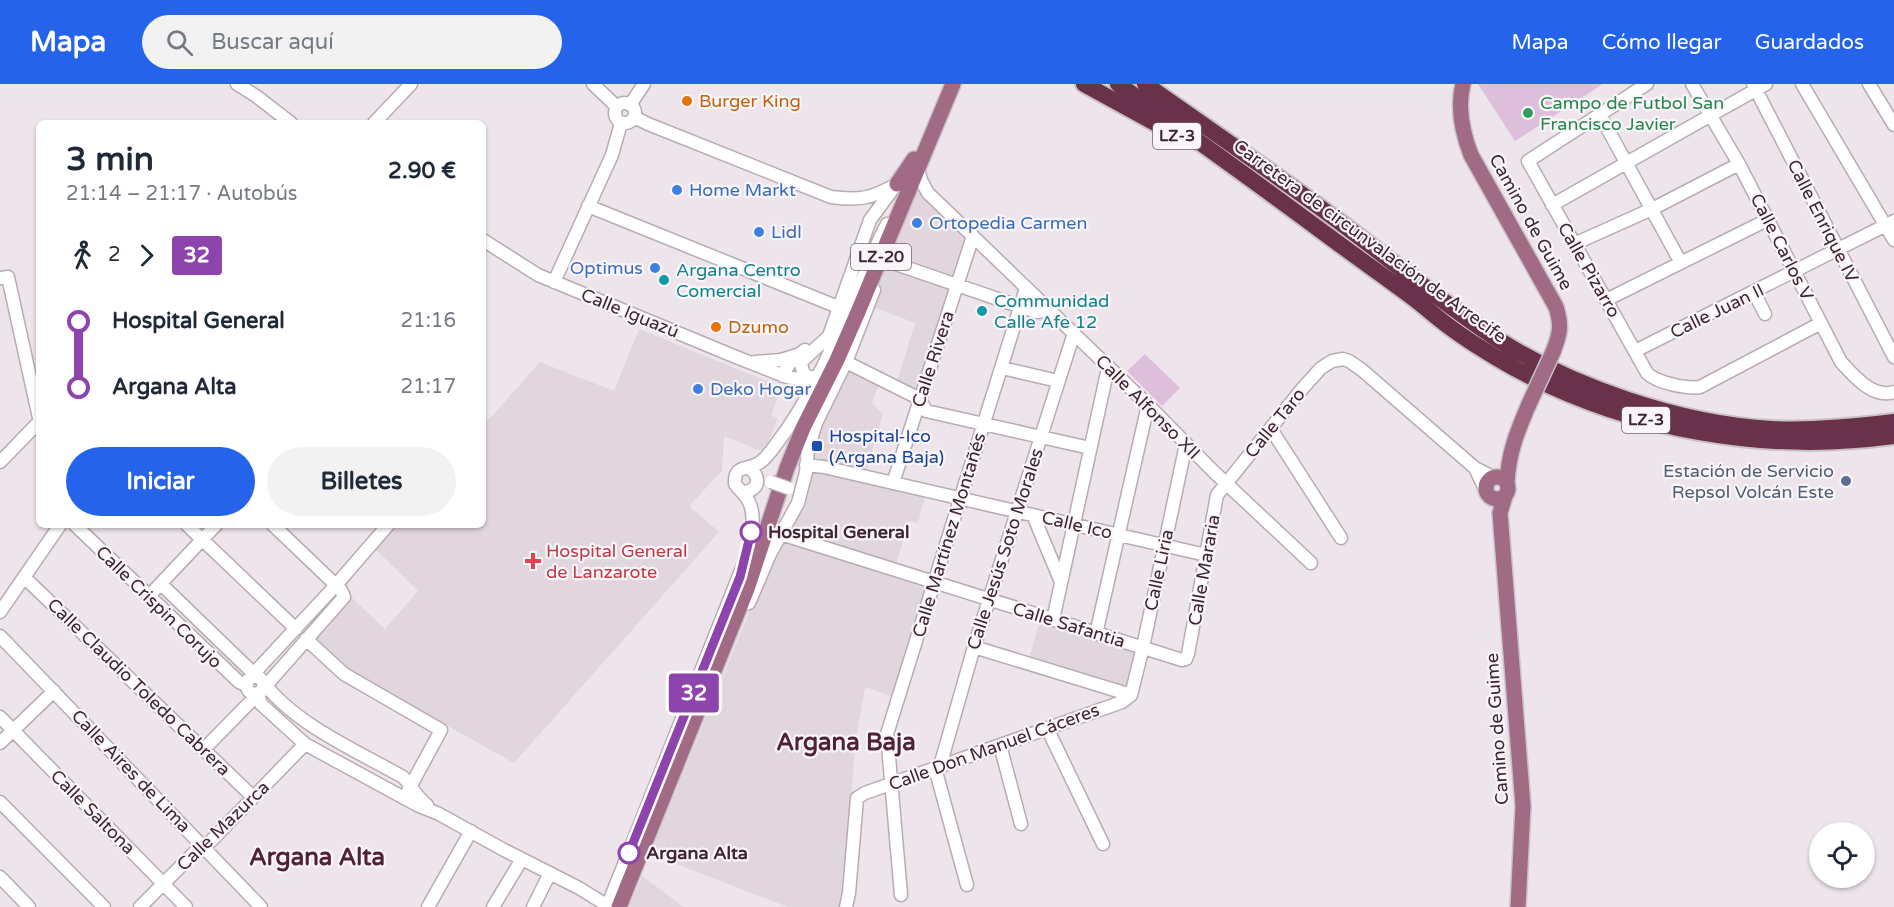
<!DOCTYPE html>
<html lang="es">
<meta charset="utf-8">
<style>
:root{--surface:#fff;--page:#f2f2f3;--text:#1f2937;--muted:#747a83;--accent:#2563eb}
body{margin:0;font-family:"Varela Round",sans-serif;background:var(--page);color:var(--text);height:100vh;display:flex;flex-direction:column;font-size:22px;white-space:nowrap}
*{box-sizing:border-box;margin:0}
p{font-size:20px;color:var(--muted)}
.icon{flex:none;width:33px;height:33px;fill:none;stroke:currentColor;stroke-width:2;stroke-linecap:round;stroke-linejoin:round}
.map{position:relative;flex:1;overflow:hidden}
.details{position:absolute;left:36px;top:36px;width:450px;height:408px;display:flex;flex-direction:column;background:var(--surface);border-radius:9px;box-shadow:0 2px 4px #0004}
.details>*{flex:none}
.badge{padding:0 12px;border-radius:4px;font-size:21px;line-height:39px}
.buttons{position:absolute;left:1809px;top:738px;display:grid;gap:12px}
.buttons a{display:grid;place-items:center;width:66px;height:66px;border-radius:50%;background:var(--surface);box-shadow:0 2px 4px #0004;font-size:30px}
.map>.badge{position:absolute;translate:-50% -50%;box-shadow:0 0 0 3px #fff}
.legs{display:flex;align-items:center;gap:9px;height:66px;padding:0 30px;font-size:20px}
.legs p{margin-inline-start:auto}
.overview{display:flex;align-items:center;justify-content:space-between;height:102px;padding:0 30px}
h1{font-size:33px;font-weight:700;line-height:45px}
.primary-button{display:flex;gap:12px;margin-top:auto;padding:12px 30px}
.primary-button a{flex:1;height:69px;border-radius:36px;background:var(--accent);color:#fff;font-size:24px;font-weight:700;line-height:69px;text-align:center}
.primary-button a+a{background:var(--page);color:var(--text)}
ul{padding:0 30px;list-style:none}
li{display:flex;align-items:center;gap:21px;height:66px;font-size:22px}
li i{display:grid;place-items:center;width:9px;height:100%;margin:0 8px;background:currentColor}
li i::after{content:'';width:15px;height:15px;margin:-8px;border:4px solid;border-radius:50%;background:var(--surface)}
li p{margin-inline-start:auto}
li:first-child i{background:linear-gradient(#0000 50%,currentColor 0)}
li:last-child i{background:linear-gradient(currentColor 50%,#0000 0)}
header{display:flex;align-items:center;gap:36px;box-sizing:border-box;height:84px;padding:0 30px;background:var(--accent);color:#fff}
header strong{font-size:28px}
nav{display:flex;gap:33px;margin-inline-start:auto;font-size:21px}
.search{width:420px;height:54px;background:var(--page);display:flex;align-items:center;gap:15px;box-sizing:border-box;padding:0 21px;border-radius:33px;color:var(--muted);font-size:22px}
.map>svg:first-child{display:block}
.built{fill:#e1d6dd}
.green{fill:#ddbfdc}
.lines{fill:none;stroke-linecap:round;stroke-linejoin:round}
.minor-casing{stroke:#b9abb3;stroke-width:15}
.major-casing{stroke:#c9c2c5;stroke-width:18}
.highway-casing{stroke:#c9c2c5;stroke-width:20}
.minor{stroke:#fff;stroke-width:12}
.major{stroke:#a16b85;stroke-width:15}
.highway{stroke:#6a314a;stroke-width:16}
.minor-bridge-casing{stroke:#b9abb3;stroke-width:15;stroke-linecap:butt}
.major-bridge-casing{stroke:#c9c2c5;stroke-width:18;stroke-linecap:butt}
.minor-bridge{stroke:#fff;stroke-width:12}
.major-bridge{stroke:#a16b85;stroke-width:15}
.line-1-casing{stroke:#fff;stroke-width:14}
.line-1{stroke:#8e44ad;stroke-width:9}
.food-dot{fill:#e8710a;stroke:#faf5f9;stroke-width:2}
.leisure-dot{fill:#2e9e5b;stroke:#faf5f9;stroke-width:2}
.shop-dot{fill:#3f7fe0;stroke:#faf5f9;stroke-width:2}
.culture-dot{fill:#0f9aa8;stroke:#faf5f9;stroke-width:2}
.transit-dot{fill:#1a4fb4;stroke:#faf5f9;stroke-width:2}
.service-dot{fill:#5c6f8a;stroke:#faf5f9;stroke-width:2}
.stop-1-dot{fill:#fff;stroke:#8e44ad;stroke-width:3}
.health-dot{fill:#e0444e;stroke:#faf5f9;stroke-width:2}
.labels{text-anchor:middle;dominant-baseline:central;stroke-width:4.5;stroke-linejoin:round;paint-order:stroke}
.shield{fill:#faf5f9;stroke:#77636d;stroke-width:1.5}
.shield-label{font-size:16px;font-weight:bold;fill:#3f2431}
.food-label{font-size:18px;fill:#c56008;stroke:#faf5f9;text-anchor:start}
.leisure-label{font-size:18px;fill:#27864d;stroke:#faf5f9;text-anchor:start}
.shop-label{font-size:18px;fill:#366cbe;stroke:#faf5f9;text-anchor:start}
.street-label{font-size:18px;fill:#3f2431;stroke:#faf5f9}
.culture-label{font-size:18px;fill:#0d838f;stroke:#faf5f9;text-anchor:start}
.transit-label{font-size:18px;fill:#164399;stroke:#faf5f9;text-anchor:start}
.service-label{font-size:18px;fill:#4e5e75;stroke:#faf5f9;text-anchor:end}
.stop-label{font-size:18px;font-weight:bold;fill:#3f2431;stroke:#faf5f9;text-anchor:start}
.health-label{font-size:18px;fill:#be3a42;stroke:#faf5f9;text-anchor:start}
.district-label{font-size:24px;font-weight:bold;fill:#502137;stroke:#faf5f9}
</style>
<header>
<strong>Mapa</strong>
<div class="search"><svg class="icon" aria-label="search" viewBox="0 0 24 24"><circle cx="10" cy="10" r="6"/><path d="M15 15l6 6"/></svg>Buscar aquí</div>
<nav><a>Mapa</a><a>Cómo llegar</a><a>Guardados</a></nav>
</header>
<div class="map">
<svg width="1894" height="823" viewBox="0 0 1894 823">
<rect width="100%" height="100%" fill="#ede5eb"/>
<!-- built -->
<path class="built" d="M914 100 925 108 970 154 919 312 897 298 915 239 871 222Z
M639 245 782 303 771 331 778 335 764 368 724 352 722 387 689 422 719 448 514 679 344 584 316 556 352 514 385 545 418 507 374 464 395 441H483V342L540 278 614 307Z
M847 280 880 297 872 319 883 330 864 394 926 409 918 439 909 437 894 487 932 499 896 614 865 603 855 661 845 812 840 823H788L650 770 752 521 806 400 810 366Z
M1041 534 1140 564 1130 608 1028 578Z
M642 792 684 823H629Z"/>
<!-- green -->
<path class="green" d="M1478 0H1603L1515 57Z
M1145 270 1180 304 1162 322 1127 287Z"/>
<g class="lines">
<defs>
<path id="minor" d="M237 0 256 12 291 39
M593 0 617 23
M1647 0 1528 77 1647 289C1657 299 1687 305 1700 303L1821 239
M1692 0 1739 80 1841 278C1854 292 1873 315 1894 308
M1753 0 1894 273
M1802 0 1894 156
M1869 0 1894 41
M615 29a10 10 0 1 1 20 0a10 10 0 1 1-20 0Z
M630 21 644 0
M1600 31 1681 179
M634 33 648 40 831 113C860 117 872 114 897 100
M374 39 411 0
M918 85 921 96 928 109 1148 321 1214 388 1311 479
M1552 121 1766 0
M588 122 838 223
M483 156 538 191 736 273 787 293 805 296 819 291
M1574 160 1652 125 1739 80
M886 174 893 179 1021 223 1037 228 1043 227 1046 223
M0 194 8 193 39 334
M554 198 612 71 621 39
M1754 208 1765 230
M1606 216 1767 136
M1635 267 1894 137
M755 278 781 276 797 271
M846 278 920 315 926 327 1090 364
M1002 284 1058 297
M783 292C787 280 795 273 805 266
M811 295C803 291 802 286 801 278L829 252 870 136 892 106
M1271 345 1341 454
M0 378 39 338
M806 381 824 383 1206 471
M1475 384 1485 405
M893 399 973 152
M743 408C759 407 762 393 749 384
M1033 431 1061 498
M75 441 239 598 246 601
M187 441 296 545
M781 450 1182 576 1186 575 1188 570 1217 411 1302 305 1321 284 1332 277 1343 275 1349 277 1362 286 1475 384 1493 393
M24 493 253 713
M161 500 250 586 254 592 257 586 336 501 388 441
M148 513 216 441
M749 519 770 470 798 419 806 388 808 365 816 339 846 278 874 206
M0 528 60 441
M1053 536 1108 284
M1096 550 1148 321
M0 552 261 823
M306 555 344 590 441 646 408 707
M974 563 1131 611
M264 599 262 607C252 614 244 606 248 596L254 592 260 594C293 640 355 666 403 693 412 702 416 713 427 721
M264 599 270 597 344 513 341 506 273 441
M1131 611 1143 563 1186 360
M0 633 186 823
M1047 644 1103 760
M0 659 54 607
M1000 661 1021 740
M204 665 258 610 261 620 305 660 417 721 439 730 504 766 579 804 608 822
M940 682 974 563 1074 249
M935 684 967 801
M0 718 104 823
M0 793 29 823
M901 811 887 650 1026 204
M140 823 199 764 208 760 305 660
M428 823 471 747
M493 823 522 775
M533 823 550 789
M607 823 744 479C748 461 758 436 749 418 746 411 740 407 735 400 734 380 746 387 759 379 766 375 772 366 777 359 812 313 834 259 857 207 867 185 875 162 887 140
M846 823 849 809 857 714 865 709 1122 618 1131 611"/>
<path id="major" d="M1463 0C1457 24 1462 48 1471 71L1556 223C1562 242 1560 250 1553 268
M897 100 914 75
M1486 404a11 11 0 1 1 22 0a11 11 0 1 1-22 0Z
M1507 400C1508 370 1517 348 1529 320
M1505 412 1500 429 1523 722 1518 823
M619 823 747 505 787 384 803 344 837 276 858 228 953 0"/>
<path id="highway" d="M1084 0 1157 40
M1118 0C1190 51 1261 102 1331 154 1358 174 1385 193 1412 213 1424 222 1435 232 1447 241 1468 257 1493 272 1516 285 1631 346 1765 370 1894 352
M1145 0C1210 46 1277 91 1341 139 1392 177 1441 218 1494 253 1571 303 1680 340 1772 345 1813 347 1853 343 1894 338"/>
</defs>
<!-- minor casing -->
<use href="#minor" class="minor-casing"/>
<!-- major casing -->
<use href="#major" class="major-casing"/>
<!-- highway casing -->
<use href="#highway" class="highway-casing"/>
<!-- minor -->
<use href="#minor" class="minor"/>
<!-- major -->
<use href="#major" class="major"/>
<!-- highway -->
<use href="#highway" class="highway"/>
<defs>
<path id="minor-bridge" d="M771 398 788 404"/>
<path id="major-bridge" d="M1529 320 1553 268"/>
</defs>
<!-- minor-bridge casing -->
<use href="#minor-bridge" class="minor-bridge-casing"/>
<!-- major-bridge casing -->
<use href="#major-bridge" class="major-bridge-casing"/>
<!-- minor-bridge -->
<use href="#minor-bridge" class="minor-bridge"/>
<!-- major-bridge -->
<use href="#major-bridge" class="major-bridge"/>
</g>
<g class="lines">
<defs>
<path id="line-1" d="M629 769 740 493 751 448"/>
</defs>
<!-- line-1 casing -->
<use href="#line-1" class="line-1-casing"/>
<!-- line-1 -->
<use href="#line-1" class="line-1"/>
</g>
<!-- markers -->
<g class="food-dot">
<circle cx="687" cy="17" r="6"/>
<circle cx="716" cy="243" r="6"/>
</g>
<circle class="leisure-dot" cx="1528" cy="29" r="6"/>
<g class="shop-dot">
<circle cx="677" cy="106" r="6"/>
<circle cx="917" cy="139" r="6"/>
<circle cx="759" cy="148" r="6"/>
<circle cx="655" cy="184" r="6"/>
<circle cx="698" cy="305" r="6"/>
</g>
<g class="culture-dot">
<circle cx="664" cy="196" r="6"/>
<circle cx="982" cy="227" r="6"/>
</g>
<rect class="transit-dot" x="811" y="356" width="12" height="12" rx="3"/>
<circle class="service-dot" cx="1846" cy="397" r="6"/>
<g class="stop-1-dot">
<circle cx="751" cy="448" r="10"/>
<circle cx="629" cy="769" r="10"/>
</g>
<path class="health-dot" d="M530 468h6v6h6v6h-6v6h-6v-6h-6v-6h6z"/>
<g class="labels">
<!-- shield labels -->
<g class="shield">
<rect x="1153" y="39" width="48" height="26" rx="4.5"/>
<rect x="851" y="160" width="60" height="26" rx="4.5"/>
<rect x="1622" y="323" width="48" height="26" rx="4.5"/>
</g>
<g class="shield-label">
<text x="1177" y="52">LZ-3</text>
<text x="881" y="173">LZ-20</text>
<text x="1646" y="336">LZ-3</text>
</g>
<!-- food labels -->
<g class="food-label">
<text x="699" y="17">Burger King</text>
<text x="728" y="243">Dzumo</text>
</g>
<!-- leisure labels -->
<g class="leisure-label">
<text x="1540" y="19">Campo de Futbol San<tspan x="1540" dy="21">Francisco Javier</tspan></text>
</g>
<!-- shop labels -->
<g class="shop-label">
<text x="689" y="106">Home Markt</text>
<text x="929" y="139">Ortopedia Carmen</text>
<text x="771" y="148">Lidl</text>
<text x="643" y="184" text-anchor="end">Optimus</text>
<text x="710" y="305">Deko Hogar</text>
</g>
<!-- street labels -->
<g class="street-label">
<text transform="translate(1823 137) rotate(63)">Calle Enrique IV</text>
<text transform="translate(1531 138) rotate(61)">Camino de Guime</text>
<text transform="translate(1370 157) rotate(36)">Carretera de circunvalación de Arrecife</text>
<text transform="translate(1782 163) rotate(63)">Calle Carlos V</text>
<text transform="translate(1589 186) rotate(60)">Calle Pizarro</text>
<text transform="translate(1717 227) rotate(-26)">Calle Juan II</text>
<text transform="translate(630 229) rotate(22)">Calle Iguazú</text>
<text transform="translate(933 275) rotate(-72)">Calle Rivera</text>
<text transform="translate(1148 323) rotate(45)">Calle Alfonso XII</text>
<text transform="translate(1275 339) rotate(-51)">Calle Taro</text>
<text transform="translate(1077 441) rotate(13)">Calle Ico</text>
<text transform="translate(949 451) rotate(-73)">Calle Martínez Montañés</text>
<text transform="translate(1005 465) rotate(-72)">Calle Jesús Soto Morales</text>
<text transform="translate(1159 486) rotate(-78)">Calle Liria</text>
<text transform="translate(1204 486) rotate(-80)">Calle Mararia</text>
<text transform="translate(159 523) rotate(44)">Calle Crispin Corujo</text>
<text transform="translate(1069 541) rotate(17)">Calle Safantia</text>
<text transform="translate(139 603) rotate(44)">Calle Claudio Toledo Cabrera</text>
<text transform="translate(1497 645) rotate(-94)">Camino de Guime</text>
<text transform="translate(994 663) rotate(-20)">Calle Don Manuel Cáceres</text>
<text transform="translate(131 687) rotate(46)">Calle Aires de Lima</text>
<text transform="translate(93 728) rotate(45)">Calle Saltona</text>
<text transform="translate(223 742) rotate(-44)">Calle Mazurca</text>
</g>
<!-- culture labels -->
<g class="culture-label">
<text x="676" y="186">Argana Centro<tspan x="676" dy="21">Comercial</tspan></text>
<text x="994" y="217">Communidad<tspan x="994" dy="21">Calle Afe 12</tspan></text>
</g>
<!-- transit labels -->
<g class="transit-label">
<text x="829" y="352">Hospital-Ico<tspan x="829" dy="21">(Argana Baja)</tspan></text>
</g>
<!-- service labels -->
<g class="service-label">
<text x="1834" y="387">Estación de Servicio<tspan x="1834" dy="21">Repsol Volcán Este</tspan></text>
</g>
<!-- stop labels -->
<g class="stop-label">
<text x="768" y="448">Hospital General</text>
<text x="646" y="769">Argana Alta</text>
</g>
<!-- health labels -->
<g class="health-label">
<text x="546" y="467">Hospital General<tspan x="546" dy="21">de Lanzarote</tspan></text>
</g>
<!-- district labels -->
<g class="district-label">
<text x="846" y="658">Argana Baja</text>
<text x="317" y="773">Argana Alta</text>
</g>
</g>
</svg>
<div class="buttons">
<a><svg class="icon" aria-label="locate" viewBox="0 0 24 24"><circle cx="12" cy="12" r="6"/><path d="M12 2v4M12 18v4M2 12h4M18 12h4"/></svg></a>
</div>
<b class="badge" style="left:694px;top:609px;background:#8e44ad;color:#fff">32</b>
<section class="details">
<div class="overview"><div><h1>3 min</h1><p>21:14 – 21:17 · Autobús</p></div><b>2.90 €</b></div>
<div class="legs"><svg class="icon" aria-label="walk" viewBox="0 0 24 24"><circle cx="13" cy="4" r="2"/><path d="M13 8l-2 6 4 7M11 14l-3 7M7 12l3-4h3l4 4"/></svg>2<svg class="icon" aria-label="forward" viewBox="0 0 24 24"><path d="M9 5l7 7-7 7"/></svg><b class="badge" style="background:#8e44ad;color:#fff">32</b></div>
<ul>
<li><i style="color:#8e44ad"></i><b>Hospital General</b><p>21:16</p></li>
<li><i style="color:#8e44ad"></i><b>Argana Alta</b><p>21:17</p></li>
</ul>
<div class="primary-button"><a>Iniciar</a><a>Billetes</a></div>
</section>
</div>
